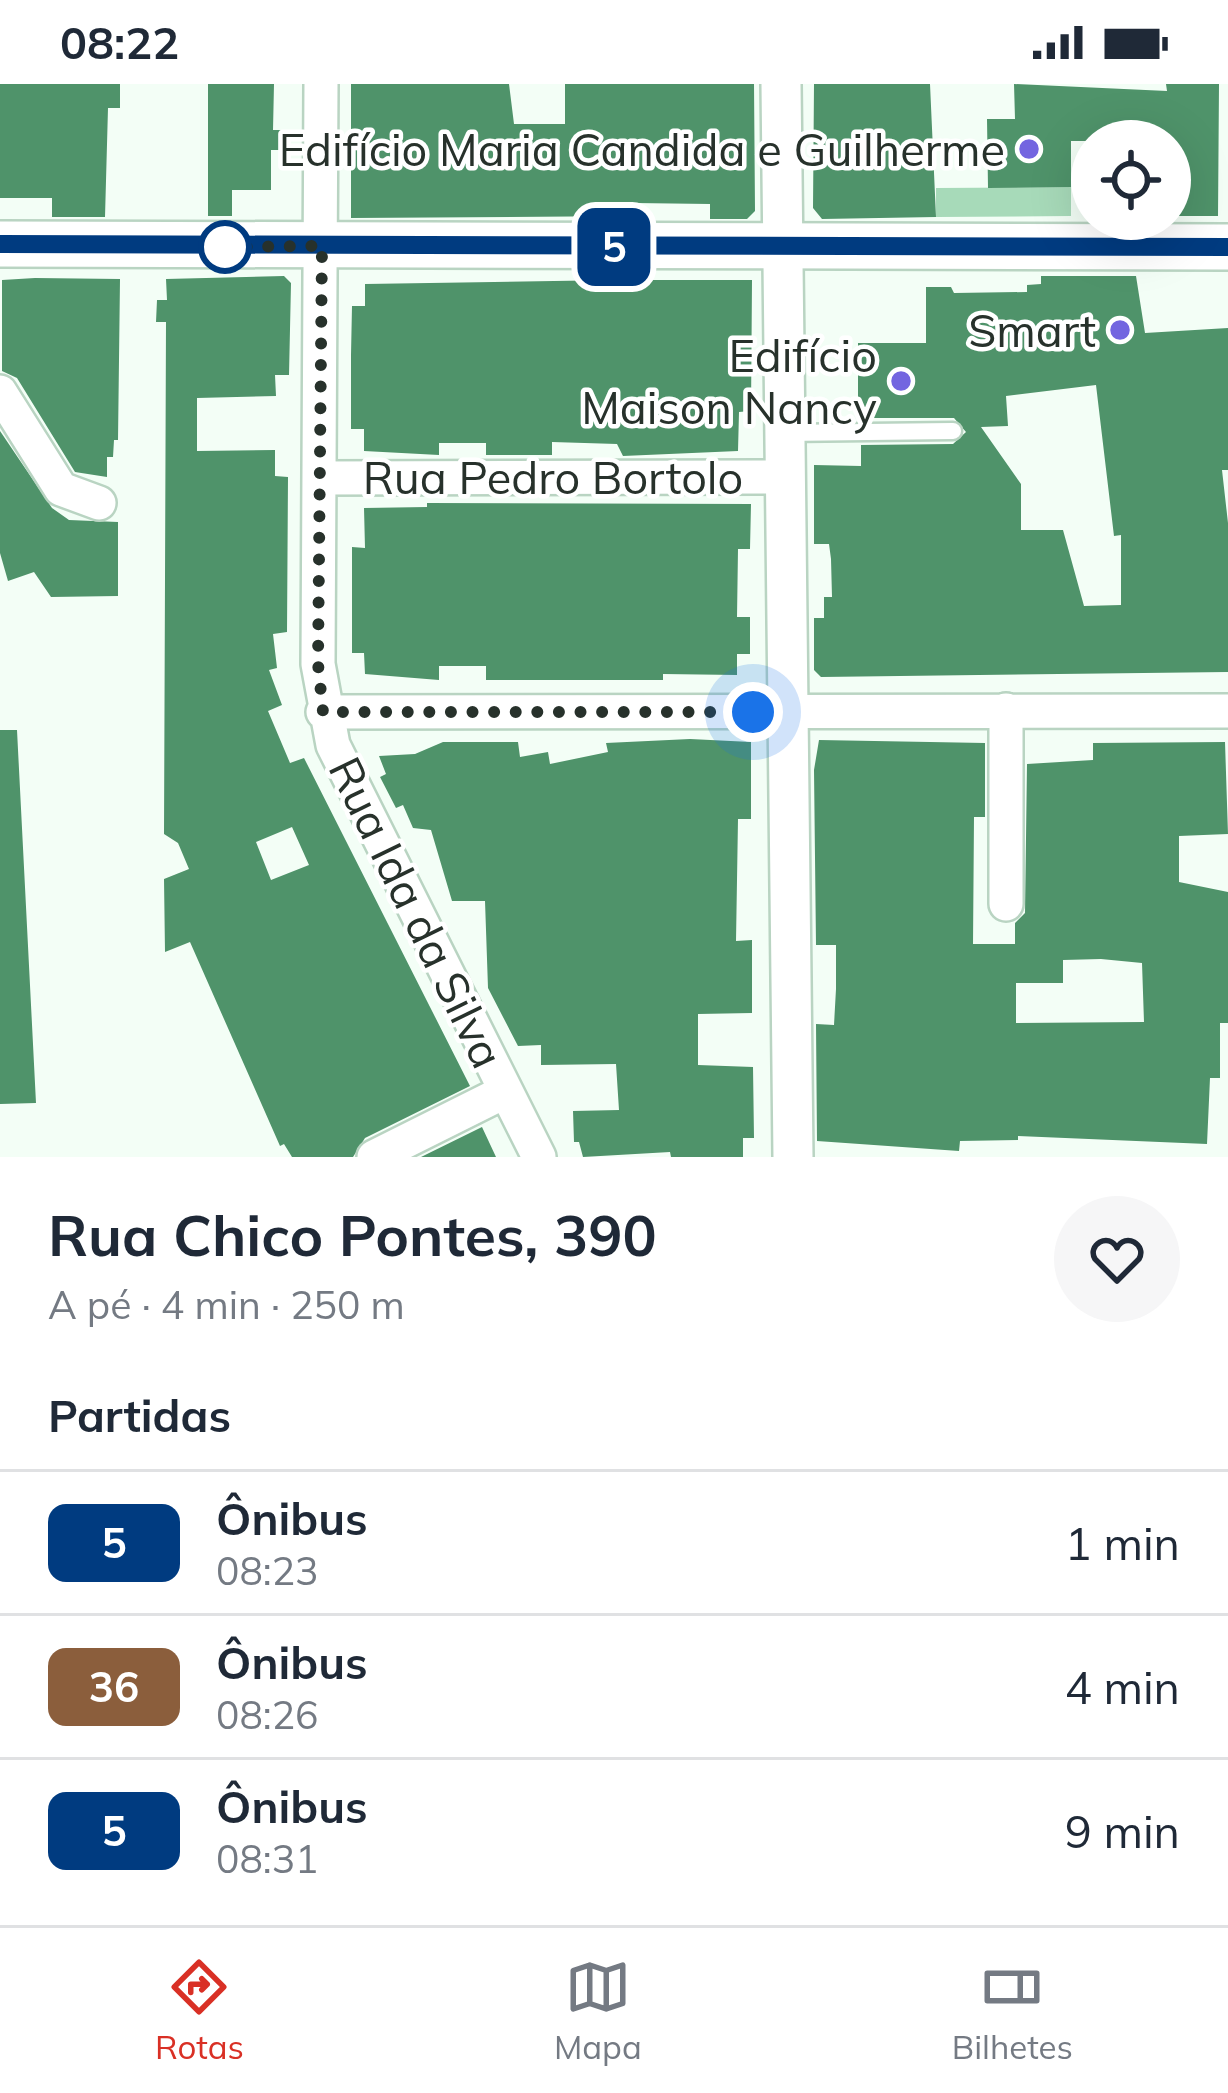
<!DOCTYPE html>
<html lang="pt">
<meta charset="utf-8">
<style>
:root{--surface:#fff;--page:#f6f6f7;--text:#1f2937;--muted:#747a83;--line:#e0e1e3;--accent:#d93025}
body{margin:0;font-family:Mulish,sans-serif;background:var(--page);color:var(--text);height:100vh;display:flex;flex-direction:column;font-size:45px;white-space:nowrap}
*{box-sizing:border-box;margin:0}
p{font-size:39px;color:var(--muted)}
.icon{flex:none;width:66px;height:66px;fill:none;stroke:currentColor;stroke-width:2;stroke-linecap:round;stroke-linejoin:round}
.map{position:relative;height:1073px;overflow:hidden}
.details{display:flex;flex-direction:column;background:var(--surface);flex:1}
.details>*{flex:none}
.badge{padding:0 24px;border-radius:18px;font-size:42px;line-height:78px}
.controls{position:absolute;left:1071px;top:36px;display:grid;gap:24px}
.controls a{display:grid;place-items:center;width:120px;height:120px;border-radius:50%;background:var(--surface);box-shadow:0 12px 48px #0002;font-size:60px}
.you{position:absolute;width:60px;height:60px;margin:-30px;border:9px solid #fff;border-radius:50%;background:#1a73e8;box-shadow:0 0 0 18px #1a73e833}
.map>.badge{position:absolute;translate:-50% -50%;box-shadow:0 0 0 6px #fff}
h2{padding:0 48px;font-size:45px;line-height:108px}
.round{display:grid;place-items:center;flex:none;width:126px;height:126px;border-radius:63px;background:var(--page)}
.headline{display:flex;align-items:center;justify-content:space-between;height:204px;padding:0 48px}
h1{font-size:57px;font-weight:700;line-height:90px}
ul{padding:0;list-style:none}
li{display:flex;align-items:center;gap:36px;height:144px;padding:0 48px;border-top:3px solid var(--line)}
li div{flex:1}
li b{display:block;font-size:45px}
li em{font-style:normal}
li .badge{min-width:132px;font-weight:700;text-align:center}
.status{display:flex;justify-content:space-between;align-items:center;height:84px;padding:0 60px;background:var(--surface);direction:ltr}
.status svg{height:33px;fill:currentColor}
.tab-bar{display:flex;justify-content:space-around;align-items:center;height:168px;border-top:3px solid var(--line);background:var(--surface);font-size:33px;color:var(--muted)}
.tab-bar a{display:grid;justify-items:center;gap:6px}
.tab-bar .current{color:var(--accent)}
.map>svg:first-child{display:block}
.green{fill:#a7dab9}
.building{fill:#4f936a;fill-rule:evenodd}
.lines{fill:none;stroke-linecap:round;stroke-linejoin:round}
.service-casing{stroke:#b9d4c2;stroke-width:21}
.minor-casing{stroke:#b9d4c2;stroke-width:38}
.tertiary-casing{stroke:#b9d4c2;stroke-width:44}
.secondary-casing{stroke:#b9d4c2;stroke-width:50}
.service{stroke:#fff;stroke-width:16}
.minor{stroke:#fff;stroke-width:33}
.tertiary{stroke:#fff;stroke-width:39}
.secondary{stroke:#fff;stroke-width:45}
.line-casing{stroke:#fff;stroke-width:27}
.line{stroke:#003b80;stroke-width:18}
.walk{stroke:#27312b;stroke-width:12;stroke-dasharray:0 21.6}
.poi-dot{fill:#7365e0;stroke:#fff;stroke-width:4.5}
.stop-dot{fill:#fff;stroke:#003b80;stroke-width:6}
.labels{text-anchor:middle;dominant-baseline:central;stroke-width:9;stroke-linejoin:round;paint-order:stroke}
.poi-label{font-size:45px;fill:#27312b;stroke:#fff;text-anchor:end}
.street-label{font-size:45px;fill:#27312b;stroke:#fff}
</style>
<div class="status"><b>08:22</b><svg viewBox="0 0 49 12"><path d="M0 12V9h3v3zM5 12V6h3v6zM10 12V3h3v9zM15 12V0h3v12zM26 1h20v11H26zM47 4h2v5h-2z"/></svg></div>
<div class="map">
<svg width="1228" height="1073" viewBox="0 0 1228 1073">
<rect width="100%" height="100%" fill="#f3fef6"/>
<!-- green -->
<path class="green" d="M1071 103V132L936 133V104Z"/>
<!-- building -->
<path class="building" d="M0 0H120V24H108L105 133H52V114H0Z
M208 0H274L273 46H289V66H271V106H232V132H208Z
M351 0H509L514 40H565V0H754L755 127 747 135H710V120L634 119V132L351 134Z
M814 0H930L936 133 822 135 813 124Z
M1014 0 1167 7 1166 0H1219L1218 132H1170V57H1071V103L988 104 987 35H1015Z
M284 192 291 199 289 291H275L276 312 197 314V367L275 366V392L288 393 287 548 273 550 277 584 269 586 282 621 268 627 290 679 304 674 470 1002 365 1054 353 1073H292L284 1060 280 1062 190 858 165 868 164 795 189 785 178 759 164 750 166 238H156L157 216H167L166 195ZM292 743 309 781 271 796 256 758Z
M1041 192H1136L1145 249 1228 244V386H1222L1228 439V588L821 593 814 586V534H824V513H832L831 475 829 460H814V381L861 382V361L953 360 966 348 954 334H858V259H926V203H951L954 209 1027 208V201L1041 200ZM1096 301 1114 452 1121 451V521L1084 522 1063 446H1021V400L981 343 1008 342 1006 312Z
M35 194 120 195 118 356H114L113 373H107V393L75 388 17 294 2 287V196Z
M616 196H752L751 327 739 328 738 367 623 372 617 360 552 358V371H486V359H439V371L364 367V345H351V271L352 222H365V200Z
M0 347 52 424 69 436 118 438V512L51 513 34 488 8 497 0 469Z
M427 419 751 420 750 465H738L737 533H750V570H737V591L663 590V596H486V582H439V596L365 590 364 569H352V463L365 464 364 424 427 423Z
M0 646H17L36 1019 0 1020Z
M690 655 751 658V735H738L736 857 752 856V929L698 930V981L753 983 754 1054H743V1073H671L670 1068 583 1073 579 1058H574L573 1027 619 1026 616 980 541 981V961L518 962 488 904 485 817H452L431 746 413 744 403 721 396 724 380 693 386 690 379 672 415 670 443 658H518L520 673 548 668 550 680 608 668 606 659Z
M819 656 985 659V733H974L973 860H1015V839L1025 829 1027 680 1093 676V659L1225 658 1228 750 1179 752V798L1228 808V939H1220V994H1210L1207 1060 1018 1052V1056L960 1057 959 1067 817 1057 816 940 834 941 836 905V861H816L814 686ZM1101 875 1142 879 1144 938 1016 939V899H1063V876Z
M482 1043 496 1073H421Z"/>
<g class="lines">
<defs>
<path id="service" d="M784 349 953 347"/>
<path id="minor" d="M321 0 318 580 333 661 539 1073
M0 308 61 405 99 419
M321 394 784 393
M1006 626V820
M323 628 1228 627
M374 1073 506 1007"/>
<path id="tertiary" d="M781 0 793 1073"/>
<path id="secondary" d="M0 160 1228 163"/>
</defs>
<!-- service casing -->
<use href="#service" class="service-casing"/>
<!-- minor casing -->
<use href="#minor" class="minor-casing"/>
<!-- tertiary casing -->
<use href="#tertiary" class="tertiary-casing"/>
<!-- secondary casing -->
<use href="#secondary" class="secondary-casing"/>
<!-- service -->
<use href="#service" class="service"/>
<!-- minor -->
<use href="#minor" class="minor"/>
<!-- tertiary -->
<use href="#tertiary" class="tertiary"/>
<!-- secondary -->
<use href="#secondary" class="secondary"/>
</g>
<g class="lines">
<defs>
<path id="line" d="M0 160 1228 163"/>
</defs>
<!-- line casing -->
<use href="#line" class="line-casing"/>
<!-- line -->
<use href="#line" class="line"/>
<!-- walk -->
<path class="walk" d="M225 163 322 162 318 580 323 628H753"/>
</g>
<!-- markers -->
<g class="poi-dot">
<circle cx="1029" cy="65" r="12"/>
<circle cx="1120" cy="246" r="12"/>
<circle cx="901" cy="297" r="12"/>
</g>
<circle class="stop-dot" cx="225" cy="163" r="24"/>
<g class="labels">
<!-- poi labels -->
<g class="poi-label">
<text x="1005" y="65">Edifício Maria Candida e Guilherme</text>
<text x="1096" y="246">Smart</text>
<text x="877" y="271">Edifício<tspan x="877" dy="52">Maison Nancy</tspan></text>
</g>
<!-- street labels -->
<g class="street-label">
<text x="553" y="393">Rua Pedro Bortolo</text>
<text transform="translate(417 828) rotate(64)">Rua Ida da Silva</text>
</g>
</g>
</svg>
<div class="controls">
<a><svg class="icon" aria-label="locate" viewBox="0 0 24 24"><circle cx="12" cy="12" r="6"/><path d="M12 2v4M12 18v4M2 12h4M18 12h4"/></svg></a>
</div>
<div class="you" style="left:753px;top:628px"></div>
<b class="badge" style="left:614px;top:163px;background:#003b80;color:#fff">5</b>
</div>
<section class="details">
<div class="headline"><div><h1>Rua Chico Pontes, 390</h1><p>A pé · 4 min · 250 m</p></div><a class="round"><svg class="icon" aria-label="heart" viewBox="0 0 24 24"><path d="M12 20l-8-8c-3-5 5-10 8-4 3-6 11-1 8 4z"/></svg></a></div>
<h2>Partidas</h2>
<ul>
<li><span class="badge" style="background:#003b80;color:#fff">5</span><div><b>Ônibus</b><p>08:23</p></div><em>1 min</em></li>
<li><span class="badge" style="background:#8b5e3c;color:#fff">36</span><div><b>Ônibus</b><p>08:26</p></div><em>4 min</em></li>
<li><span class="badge" style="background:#003b80;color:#fff">5</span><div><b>Ônibus</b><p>08:31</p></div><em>9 min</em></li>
</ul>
</section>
<nav class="tab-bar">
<a class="current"><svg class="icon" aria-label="directions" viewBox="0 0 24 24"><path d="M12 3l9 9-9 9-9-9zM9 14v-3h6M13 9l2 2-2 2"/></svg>Rotas</a>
<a><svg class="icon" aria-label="map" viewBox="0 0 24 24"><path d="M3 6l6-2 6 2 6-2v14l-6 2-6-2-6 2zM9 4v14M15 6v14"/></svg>Mapa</a>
<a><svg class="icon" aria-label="tickets" viewBox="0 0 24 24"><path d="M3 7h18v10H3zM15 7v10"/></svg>Bilhetes</a>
</nav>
